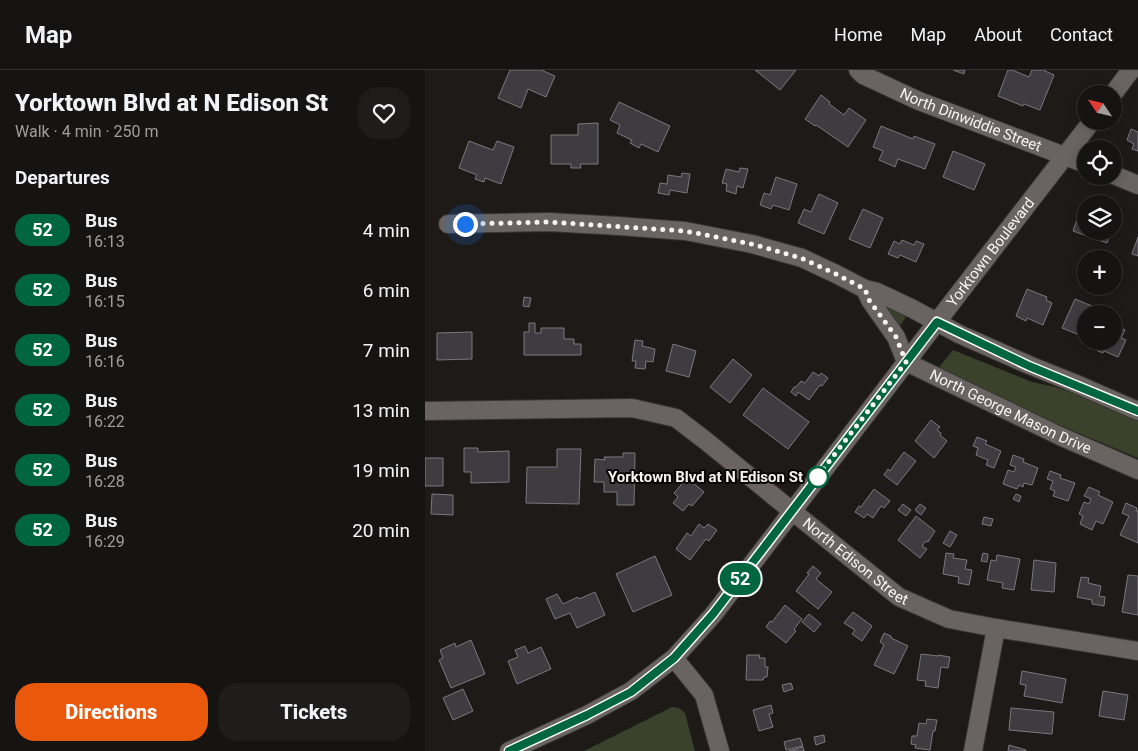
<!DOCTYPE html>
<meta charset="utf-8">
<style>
:root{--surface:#161412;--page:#1f1d1b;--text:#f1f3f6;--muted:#9e9e9f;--line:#353332;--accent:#ea580c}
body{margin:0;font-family:Roboto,sans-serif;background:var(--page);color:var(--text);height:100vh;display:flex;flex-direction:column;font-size:19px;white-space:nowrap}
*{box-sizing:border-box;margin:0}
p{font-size:16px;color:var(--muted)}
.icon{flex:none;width:28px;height:28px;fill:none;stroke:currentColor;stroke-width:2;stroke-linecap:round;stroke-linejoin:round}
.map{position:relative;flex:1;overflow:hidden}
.drawer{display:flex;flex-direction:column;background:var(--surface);width:425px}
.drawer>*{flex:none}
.badge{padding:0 10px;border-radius:16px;font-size:18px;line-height:32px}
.needle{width:32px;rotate:305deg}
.controls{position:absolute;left:652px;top:15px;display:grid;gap:10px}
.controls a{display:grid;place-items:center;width:45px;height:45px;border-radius:50%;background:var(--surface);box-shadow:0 2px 12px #0003,0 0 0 1px var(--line);font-size:25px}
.you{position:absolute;width:25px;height:25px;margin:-12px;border:4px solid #fff;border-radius:50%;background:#1a73e8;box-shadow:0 0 0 8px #1a73e833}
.map>.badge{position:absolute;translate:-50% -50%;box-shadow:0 0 0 2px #fff}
h2{padding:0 15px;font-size:19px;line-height:45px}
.round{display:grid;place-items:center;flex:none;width:52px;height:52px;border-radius:20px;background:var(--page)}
.summary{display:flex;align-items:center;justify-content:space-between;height:85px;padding:0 15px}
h1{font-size:24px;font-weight:800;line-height:38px}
.button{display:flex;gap:10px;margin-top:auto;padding:10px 15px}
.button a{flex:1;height:58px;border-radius:20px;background:var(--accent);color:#fff;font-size:20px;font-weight:800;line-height:58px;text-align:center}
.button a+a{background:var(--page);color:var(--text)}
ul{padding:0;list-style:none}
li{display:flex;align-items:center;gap:15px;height:60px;padding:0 15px}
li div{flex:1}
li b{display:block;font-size:19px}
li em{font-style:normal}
li .badge{min-width:55px;font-weight:700;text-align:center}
header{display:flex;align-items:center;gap:30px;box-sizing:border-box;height:70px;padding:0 25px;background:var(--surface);border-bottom:1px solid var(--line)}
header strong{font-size:24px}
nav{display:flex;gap:28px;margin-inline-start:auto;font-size:18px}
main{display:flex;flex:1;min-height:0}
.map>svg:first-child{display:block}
.green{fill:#3a422b}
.building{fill:#3f3c41;stroke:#7b787d}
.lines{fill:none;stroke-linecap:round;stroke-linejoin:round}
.minor-casing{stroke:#383534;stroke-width:20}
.minor{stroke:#696462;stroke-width:18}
.line-casing{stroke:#fff;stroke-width:11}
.line{stroke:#006641;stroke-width:8}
.walk{stroke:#f7f4f2;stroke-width:5;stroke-dasharray:0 9}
.stop-dot{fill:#fff;stroke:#006641;stroke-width:2.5}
.labels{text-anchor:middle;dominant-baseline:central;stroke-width:4;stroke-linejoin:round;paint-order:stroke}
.street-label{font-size:15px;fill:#f7f4f2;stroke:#070605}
.stop-label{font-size:15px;font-weight:bold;fill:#f7f4f2;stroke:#070605;text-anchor:end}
</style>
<header>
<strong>Map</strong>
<nav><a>Home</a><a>Map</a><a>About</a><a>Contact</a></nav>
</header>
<main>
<section class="drawer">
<div class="summary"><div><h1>Yorktown Blvd at N Edison St</h1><p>Walk · 4 min · 250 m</p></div><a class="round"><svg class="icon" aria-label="heart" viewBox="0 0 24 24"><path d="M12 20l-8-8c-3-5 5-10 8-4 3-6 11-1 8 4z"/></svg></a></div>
<h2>Departures</h2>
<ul>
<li><span class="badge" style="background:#006641;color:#fff">52</span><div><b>Bus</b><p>16:13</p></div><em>4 min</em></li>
<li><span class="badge" style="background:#006641;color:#fff">52</span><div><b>Bus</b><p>16:15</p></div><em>6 min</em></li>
<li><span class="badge" style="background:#006641;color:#fff">52</span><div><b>Bus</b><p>16:16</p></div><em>7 min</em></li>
<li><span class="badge" style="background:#006641;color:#fff">52</span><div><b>Bus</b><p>16:22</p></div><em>13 min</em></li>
<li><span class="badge" style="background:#006641;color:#fff">52</span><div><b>Bus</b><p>16:28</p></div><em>19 min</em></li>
<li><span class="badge" style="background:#006641;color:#fff">52</span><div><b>Bus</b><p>16:29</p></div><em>20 min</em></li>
</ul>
<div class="button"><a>Directions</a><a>Tickets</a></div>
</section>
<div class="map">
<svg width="713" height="681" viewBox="0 0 713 681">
<rect width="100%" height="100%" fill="#1e1a18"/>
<!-- green -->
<path class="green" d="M460 234 483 244 475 256 467 250 456 235Z
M528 280 607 312 630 317 657 326 713 350V388L556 322 514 303 515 296Z
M247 637 254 638 260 643 270 681H159Z"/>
<!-- building -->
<path class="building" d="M85 0H116L130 6 121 27 103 19 96 38 73 28Z
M330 0H371L355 20Z
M528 0H540L539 4Z
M583 0H587L604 7 607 0H620V1L629 5 615 40 599 34 598 36 573 26Z
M396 25 405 32 404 34 419 45 424 38 441 50 423 77 391 55 390 56 380 49Z
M194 32 245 56 233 82 216 74 214 78 205 73 207 70 192 63 195 55 185 50Z
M173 53V94H155L156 98H146V94H126V65H153V54Z
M456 56 488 69 489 66 510 74 500 99 473 89 470 97 454 90 458 81 448 77Z
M706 59 713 62V81L707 79 709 74 702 70Z
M44 71 68 80 72 71 89 77 76 114 60 108 59 112 50 109 52 105 34 98Z
M528 81 560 94 549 120 518 107Z
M315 98 323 99 318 118 312 116 311 124 301 121 302 114 297 113 301 99 314 102Z
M257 103 265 104 262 123 245 120 244 125 233 123 235 113 242 114 243 105 256 107Z
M351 107 372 114 364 140 348 135 346 139 335 135 339 123 345 125Z
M394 124 413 133 399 164 373 153 379 139 386 142Z
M656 138 661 139V161H686L682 173 648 161Z
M438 139 458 148 445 178 424 169Z
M713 167V186L707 184Z
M477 170 489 175 491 171 499 174 491 192 475 185 473 188 463 184 469 171 475 174Z
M602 219 622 227 621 230 627 233 618 255 602 248 601 251 591 246Z
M99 227 106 228 104 237 98 236Z
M650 229 667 236 664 244H661V257L657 266 637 258Z
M104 253H110V263H116V258H139V269H149V274H156V285H99V262H104Z
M689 255 700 260 696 268 701 270 693 287 679 281 678 283 666 278 669 271 677 272 689 271Z
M47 262V289L12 290V263Z
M210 270 218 271 217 276 230 279 228 292 221 291 220 299 210 298 211 291H207Z
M248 274 271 281 264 307 241 301Z
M308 289 327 305 305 333 285 317Z
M388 302 394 306 396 303 403 308 397 316 395 315 384 330 373 322 371 326 366 322 369 317H371L376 311 380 313Z
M338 318 384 352 363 379 318 345Z
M506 350 515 357 512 360 516 363 515 365 522 371 509 388 490 371Z
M552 367 562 371 560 374 576 381 569 398 561 395 563 390 551 385 553 378 548 376Z
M39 378H53V382L84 381V412L46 413V402H39Z
M132 379H156L154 434 101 433 102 397H132Z
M479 382 491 391 472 415 459 405 463 399 465 401Z
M198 383H210L209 435H192V422H179V412H169L170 389 180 390 179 387H198Z
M588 385 599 389 598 392 613 398 607 415 599 413 598 417 594 415 592 419 578 414 583 400 589 402 591 397 585 395Z
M0 388H18V416H0Z
M625 401 636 405 635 408 650 413 643 431 628 426 630 421 625 419 628 411 622 409Z
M262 408 279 422 267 436 264 434 258 441 248 433 253 427 249 423Z
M664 417 675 422 673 425 688 432 678 454 671 451 667 460 655 454 658 446 654 444 659 432 664 434 666 429 659 426Z
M449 419 465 431 459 438 456 436 448 448 442 444 439 448 430 442 434 436 436 437Z
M7 424 28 425V445L6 444Z
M591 424 596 426 594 432 588 429Z
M701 433 712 438 711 441H713V473L695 465 704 446 697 443Z
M478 434 486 440 481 446 473 440Z
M495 434 501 438 496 445 490 440Z
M491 446 510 461 503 472 501 471 497 476 502 479 495 488 473 470Z
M559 447 568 449 566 456 557 454Z
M274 454 279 458 283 454 292 460 284 471 281 469 265 490 251 479 262 463 266 466Z
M525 461 532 465 525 477 518 473Z
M521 483 529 484 528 488 542 490 540 499 547 500 544 515 533 513 534 507 518 504Z
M558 483 563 484 562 492 556 491Z
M572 485 595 489 589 520 577 518 578 513 562 510 566 490 571 491Z
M230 486 247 525 208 542 191 504Z
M609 490 631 493 629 522 606 520Z
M388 496 396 503 391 509 407 522 393 539 371 521 384 504 382 503Z
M703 505 713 506V545L697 542Z
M656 507 664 508 663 513 676 516 674 526 680 527 679 536 667 534V530L652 527Z
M170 522 180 545 152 558 145 543 130 549 121 529 132 524 138 534 153 527 154 529Z
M360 535 377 549 369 559 371 561 361 573 341 557 345 551 347 552Z
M428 542 447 556 437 571 427 564 430 560 419 553Z
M384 544 396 554 389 562 377 552Z
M459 563 466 566V568L483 576 469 604 449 595 459 575 455 572Z
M46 570 60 604 26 618 14 590 18 588 15 580 30 573 31 577Z
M100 576 103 583 116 577 126 599 92 614 83 591 93 587 90 580Z
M496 584 513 586V585L525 587 523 598 516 597 513 618 500 616 501 611 492 610Z
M322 585H335L334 588H340V597H343L342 607H339L338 610H321Z
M597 601 641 609 637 633 599 626 601 615 595 614Z
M366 613 368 619 359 622 357 615Z
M38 619 48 641 28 650 18 628Z
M678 621 703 625 699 650 674 646Z
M346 635 348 643 344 644 348 657 334 661 328 640Z
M586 638 629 642 627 664 584 660Z
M502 649 512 650 510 661H508L505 680 490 678 491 675 486 674 487 666H492L494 653 501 654Z
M399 665 400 672 391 675 389 667Z
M375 668 378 676 361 680 359 672Z
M584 675 601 680V681H583Z
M378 677 379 681H364Z"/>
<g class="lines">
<defs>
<g id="minor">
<path id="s1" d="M433 0 438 5 494 31 661 94"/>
<path d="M688 24 706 0"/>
<path d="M689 105 713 115"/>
<path d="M23 154 124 152 194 156 260 161 327 174 377 188 411 204 440 219 452 222 488 239 534 264 604 295 649 313 713 341"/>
<path id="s2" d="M440 219 445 230 471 267 481 292 637 367 713 400"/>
<path id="s3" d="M0 341 207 338 251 348 281 371 367 441 474 527 524 549 571 558 713 581"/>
<path d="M249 588 279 625 295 681"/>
<path id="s4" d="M84 681 162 645 206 621 249 588 288 545 528 231 667 51"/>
<path d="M548 681 571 558"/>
</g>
</defs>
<!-- minor casing -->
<use href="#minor" class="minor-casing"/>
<!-- minor -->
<use href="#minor" class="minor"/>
</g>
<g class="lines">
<defs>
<path id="line" d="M84 681 162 645 206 622 249 588 288 544 512 252 604 296 713 341"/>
</defs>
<!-- line casing -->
<use href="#line" class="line-casing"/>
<!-- line -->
<use href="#line" class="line"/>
<!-- walk -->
<path class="walk" d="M40 154 124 152 260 161 327 174 376 188 411 204 440 219 444 230 471 267 481 292 389 411 393 407"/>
</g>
<!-- markers -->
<circle class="stop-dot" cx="393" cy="407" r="10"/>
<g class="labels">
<!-- street labels -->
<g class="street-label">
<text stroke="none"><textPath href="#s1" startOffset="124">North Dinwiddie Street</textPath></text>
<text stroke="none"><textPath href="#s4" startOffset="705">Yorktown Boulevard</textPath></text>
<text stroke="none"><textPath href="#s2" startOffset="200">North George Mason Drive</textPath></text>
<text stroke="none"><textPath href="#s3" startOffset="482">North Edison Street</textPath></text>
</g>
<!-- stop labels -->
<g class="stop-label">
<text x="378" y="407">Yorktown Blvd at N Edison St</text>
</g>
</g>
</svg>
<div class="controls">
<a><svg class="needle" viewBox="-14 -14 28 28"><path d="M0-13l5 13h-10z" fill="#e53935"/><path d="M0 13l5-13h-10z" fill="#9e9e9f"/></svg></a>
<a><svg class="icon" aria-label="locate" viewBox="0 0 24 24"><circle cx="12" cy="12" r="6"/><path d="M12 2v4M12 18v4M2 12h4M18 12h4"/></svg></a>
<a><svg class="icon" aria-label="layers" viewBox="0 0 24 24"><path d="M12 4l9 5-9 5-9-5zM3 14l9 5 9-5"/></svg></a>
<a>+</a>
<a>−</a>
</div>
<div class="you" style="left:40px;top:154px"></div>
<b class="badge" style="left:315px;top:509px;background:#006641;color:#fff">52</b>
</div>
</main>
